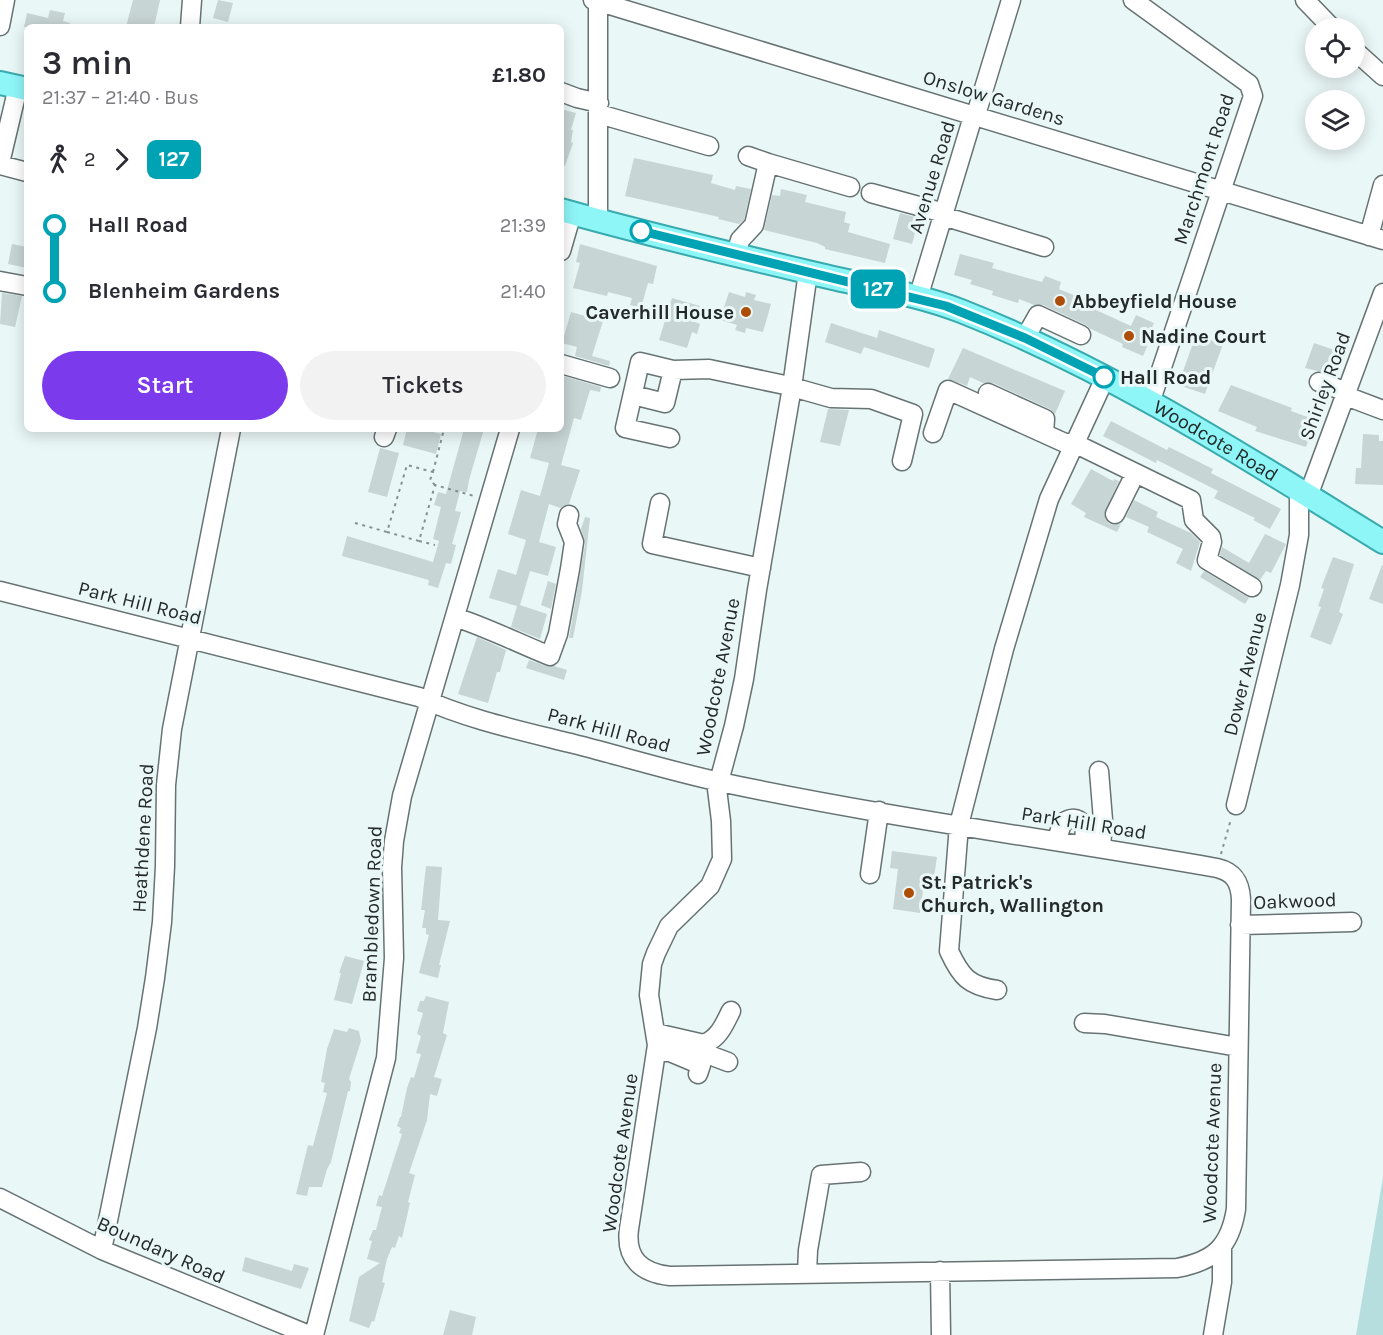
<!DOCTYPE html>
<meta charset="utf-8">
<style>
:root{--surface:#fff;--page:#f2f2f3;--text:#2b2b33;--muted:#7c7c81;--accent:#7c3aed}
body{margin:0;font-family:Karla,sans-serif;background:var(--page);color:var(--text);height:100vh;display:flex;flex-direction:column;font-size:22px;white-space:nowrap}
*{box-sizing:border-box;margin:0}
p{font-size:20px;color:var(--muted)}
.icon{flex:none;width:33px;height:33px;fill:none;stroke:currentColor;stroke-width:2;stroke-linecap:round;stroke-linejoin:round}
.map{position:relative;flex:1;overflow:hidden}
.details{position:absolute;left:24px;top:24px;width:540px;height:408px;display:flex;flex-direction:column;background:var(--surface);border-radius:9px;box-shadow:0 3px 15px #0003}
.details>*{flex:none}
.badge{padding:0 12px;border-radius:9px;font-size:21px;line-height:39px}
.buttons{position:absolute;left:1305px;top:18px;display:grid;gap:12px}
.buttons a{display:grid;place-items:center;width:60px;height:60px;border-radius:50%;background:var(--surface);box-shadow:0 3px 15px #0003;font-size:30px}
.map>.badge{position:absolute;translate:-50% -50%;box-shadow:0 0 0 3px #fff}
.legs{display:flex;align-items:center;gap:9px;height:66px;padding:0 18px;font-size:20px}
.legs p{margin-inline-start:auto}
.overview{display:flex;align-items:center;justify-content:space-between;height:102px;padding:0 18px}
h1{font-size:33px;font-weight:600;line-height:45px}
.cta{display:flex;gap:12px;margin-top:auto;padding:12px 18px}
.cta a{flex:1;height:69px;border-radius:36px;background:var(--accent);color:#fff;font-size:24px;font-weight:600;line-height:69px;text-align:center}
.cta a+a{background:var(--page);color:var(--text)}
ul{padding:0 18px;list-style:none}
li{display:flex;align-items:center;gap:21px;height:66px;font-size:22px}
li i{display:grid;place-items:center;width:9px;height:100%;margin:0 8px;background:currentColor}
li i::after{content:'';width:15px;height:15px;margin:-8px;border:4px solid;border-radius:50%;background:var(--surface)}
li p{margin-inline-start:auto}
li:first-child i{background:linear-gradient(#0000 50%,currentColor 0)}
li:last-child i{background:linear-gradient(currentColor 50%,#0000 0)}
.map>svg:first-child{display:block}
.green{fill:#b6dedf}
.building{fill:#c8d5d5}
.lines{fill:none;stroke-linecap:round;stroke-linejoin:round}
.minor-casing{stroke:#677373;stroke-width:21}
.major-casing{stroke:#39aaad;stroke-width:26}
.path{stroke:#879090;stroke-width:2;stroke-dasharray:3 4.5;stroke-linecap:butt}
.minor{stroke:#fff;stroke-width:18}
.major{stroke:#8ff6f8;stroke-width:22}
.line-1-casing{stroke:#fff;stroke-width:14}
.line-1{stroke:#00a3b4;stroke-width:9}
.stop-1-dot{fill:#fff;stroke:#00a3b4;stroke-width:3}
.poi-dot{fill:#ad4d07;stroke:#eaf7f7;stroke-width:2}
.labels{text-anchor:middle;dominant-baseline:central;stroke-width:6;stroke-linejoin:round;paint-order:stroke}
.street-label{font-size:20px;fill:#242929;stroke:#eaf7f7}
.poi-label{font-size:20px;font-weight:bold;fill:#242929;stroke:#eaf7f7;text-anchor:start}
.stop-label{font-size:20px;font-weight:bold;fill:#242929;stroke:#eaf7f7;text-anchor:start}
</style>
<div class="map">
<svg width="1383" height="1335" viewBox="0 0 1383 1335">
<rect width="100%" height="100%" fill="#eaf7f7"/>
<!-- green -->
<path class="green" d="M1383 1177V1335H1356Z"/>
<!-- building -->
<path class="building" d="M133 0H160L154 27H126Z
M218 0 233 3 228 22 213 18Z
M50 10 65 13 63 21 70 23 69 27H24L27 13 48 18Z
M561 109 576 113 571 130H573L571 142 573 143 565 166 561 165Z
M634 158 713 175 711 183 735 190 736 186 751 189 744 220 739 224 718 219 719 217 625 196Z
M781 189 807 195 805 202 846 212 844 222 850 224 848 232 890 244 885 263 825 249V247L817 243 764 230 772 195 780 196Z
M900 213 919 218 912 244 893 239Z
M12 244 27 247V268L8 264Z
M580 244 657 266 653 284 648 283 641 308 630 305 632 298 608 292 607 296 573 288 580 263 576 262Z
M960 254 994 263 992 268 1042 282 1045 276 1061 282 1059 289 1078 297 1077 299 1096 307V310L1131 326 1136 315 1154 323 1149 334 1152 335 1143 356 1122 347 1123 344 1091 329 1086 325 1043 305H1034L1019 299 1018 303 992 295 993 291 970 284 972 280 954 275Z
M729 292 745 297 746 292 756 295 754 300 771 304 763 332 746 328 745 333 735 330 737 325 720 320Z
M2 293 22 296 15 327 0 324Z
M672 298 700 306 695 322 700 324 697 334 692 332 687 348 659 340Z
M571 312 603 321 592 356 610 361 609 366 575 356 577 347 562 343Z
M831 323 877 338 879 330 935 349 929 368 864 347 861 354 825 342Z
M1196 335 1223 344 1205 394 1178 385Z
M1314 343 1338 351 1330 374 1305 368Z
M963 348 1065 391 1055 414 1050 409 993 383H983L970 377 967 386 948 379Z
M563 376 601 387 600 392 590 390 581 420 574 418 561 465 580 470 569 504 560 508 549 504 539 542 556 547 548 576 530 571 520 605 547 614 540 639 511 627 517 606 489 598 498 569 516 575 526 540 508 534 521 490 540 496 549 463 530 458 538 429H561V384Z
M1231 385 1292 408 1291 411 1316 420 1306 447 1255 431 1257 427 1218 411Z
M828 409 849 410 840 446 820 442Z
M1111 421 1167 450 1169 447 1213 469 1211 473 1281 509 1270 529 1253 520 1255 518 1214 498 1218 491 1157 460 1156 463 1103 436Z
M407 429H422L441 434 436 454 403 445Z
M464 429H484L469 480 467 492 460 491 455 511 461 512 452 544 456 545 451 564 446 563 438 588 428 585 429 580 342 556 347 536 433 562 439 541 433 539 441 507 434 505 438 492 446 494Z
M1363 434 1379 435V441H1383V485L1355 484 1356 468H1361Z
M380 448 399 453 387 497 368 492Z
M1091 469 1113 481 1114 479 1119 481 1104 514 1109 524 1115 525 1121 524 1117 532 1084 517 1086 513 1071 504Z
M1134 500 1158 512 1156 517 1191 533 1200 542 1191 571 1176 563 1183 549 1147 532 1149 527 1126 517Z
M585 517 590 518 582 591 573 638H569L585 544 581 529Z
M1265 534 1286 544 1271 573 1266 571 1260 580 1220 555 1222 547 1249 563Z
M1333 557 1354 564 1339 612 1343 614 1331 645 1310 637 1321 607 1318 606 1324 589 1321 588Z
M1382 565 1383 566V604L1369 599Z
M1204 571 1249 598 1245 604 1200 577Z
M548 581 556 584 551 609 541 605Z
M477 637 506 650 500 672H497L488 703 458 694Z
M529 660 546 666H554L567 670 564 680 526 668Z
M892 851 937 857 934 877 925 876 920 913 893 909 898 869 890 868Z
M426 866 442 867 438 920 450 921 439 965H441L438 978 419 973 429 935 426 934V928H422L425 910H421Z
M345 956 364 961 352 1004 334 1000 341 973H339Z
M426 996 449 1002 443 1033 447 1035 434 1077 442 1079 437 1096 430 1094 427 1120 409 1173 415 1175 408 1202 410 1203 402 1238 399 1236 395 1248 392 1247 387 1259 382 1282 385 1283 374 1322 372 1321 369 1328 349 1321 359 1277 380 1263 367 1259 372 1241 369 1240 373 1230H376L382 1207 376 1206 379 1195 382 1196 402 1134 399 1133 401 1128 397 1126 400 1117H401L407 1088 411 1077 414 1078 421 1054 416 1053 421 1036 417 1034 423 1013 417 1011 420 1001H424Z
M349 1028 359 1031 361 1041 349 1079 351 1082 350 1091H348L331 1162 327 1169 322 1187H309L307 1196 296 1194 308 1145 313 1146 327 1093 323 1092 325 1083 321 1082 327 1049 334 1029 347 1032Z
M245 1257 292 1271 294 1264 309 1268 301 1289 242 1271Z
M450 1310 476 1317 472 1335H443Z"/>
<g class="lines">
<defs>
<path id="minor" d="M593 0 1383 240
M1133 0 1249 84 1253 96 1150 403
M1305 0 1332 28
M0 26 5 0
M190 27 192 0
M1354 50 1383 76
M561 92 577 98 599 103
M599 114 709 146
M748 156 768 163
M0 163 18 87
M0 165 27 172
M871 193 944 213
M943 216 1044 247
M598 220V0
M1369 236 1383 185
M561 251 572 213
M736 255 740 240 754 225 768 163 850 187
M0 281 27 286
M918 298 971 123 978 108 1011 0
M1025 338 1038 315 1081 335
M561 364 610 378
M1319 382 1347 392
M988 393 1045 419 1044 433
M633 395 665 403 673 370
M1346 396 1383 410
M933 433 948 390 1065 443H1074L1191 500 1194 520 1211 537 1212 542 1207 560 1252 587
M384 437 387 429
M670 438 625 428 640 362 673 370 709 369 785 385 831 398 871 399 913 414 902 461
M660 503 652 544 761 568
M1115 514 1135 474
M0 591 419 697C475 723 538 734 597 750 638 761 679 773 720 782 885 817 1051 839 1217 868 1234 872 1240 882 1241 899L1236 1209C1230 1247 1214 1261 1177 1268L670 1276C642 1273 625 1259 629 1229L657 1045 649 995 652 964 656 953 669 926 710 886 722 859 721 821 717 789 734 726 744 679 757 590 792 387 808 272
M455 617C488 628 518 643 550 656L558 634 570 569 574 542 567 524 569 515
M1099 771 1103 820 1101 848
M1236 805 1290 585 1299 535V498L1308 495 1311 488 1383 293
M1057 840 1062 823C1071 817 1078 817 1085 826L1084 844
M870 874 879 811
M1240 925 1352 922
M997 990C969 986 961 977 949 951L959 825 1004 649 1049 499 1105 378
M1084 1023 1105 1024 1238 1047
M656 1033 704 1044C719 1038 724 1025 731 1011
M688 1047 728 1062
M657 1051 670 1052 701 1065 698 1074
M0 1198 102 1250 309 1335
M102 1250 147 1028 155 978 162 922 165 866 166 785 172 729 231 429
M940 1271 941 1335
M807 1273 808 1250 821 1175 861 1172
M314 1335 386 1058 394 958 392 867 394 841 402 796 510 429
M1213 1335 1222 1282V1246"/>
<g id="major">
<path d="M0 83 27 89"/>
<path id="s1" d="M561 210C645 234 731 254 816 274 864 286 915 293 961 311 1111 370 1247 458 1383 542"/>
</g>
</defs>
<!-- minor casing -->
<use href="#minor" class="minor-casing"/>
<!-- major casing -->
<use href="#major" class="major-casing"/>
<!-- path -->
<path class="path" d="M433 472 444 429
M435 485 430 480 433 472 407 465 387 532 419 541 435 485 474 496
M355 523 387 532
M419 541 435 545
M1221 854 1231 819"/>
<!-- minor -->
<use href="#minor" class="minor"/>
<!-- major -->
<use href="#major" class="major"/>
</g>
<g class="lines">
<defs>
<path id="line-1" d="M641 231 946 306 1025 338 1104 377"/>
</defs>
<!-- line-1 casing -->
<use href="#line-1" class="line-1-casing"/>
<!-- line-1 -->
<use href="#line-1" class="line-1"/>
</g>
<!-- markers -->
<g class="stop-1-dot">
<circle cx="641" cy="231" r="10"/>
<circle cx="1104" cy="377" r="10"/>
</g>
<g class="poi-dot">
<circle cx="1060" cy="301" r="6"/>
<circle cx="746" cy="312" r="6"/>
<circle cx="1129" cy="336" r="6"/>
<circle cx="909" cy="893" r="6"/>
</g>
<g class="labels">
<!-- street labels -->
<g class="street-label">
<text transform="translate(994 98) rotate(17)">Onslow Gardens</text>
<text transform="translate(1204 169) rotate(-72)">Marchmont Road</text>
<text transform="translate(932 177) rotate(-73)">Avenue Road</text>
<text transform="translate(1325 386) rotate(-70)">Shirley Road</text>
<text stroke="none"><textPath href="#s1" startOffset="699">Woodcote Road</textPath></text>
<text transform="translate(140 603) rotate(14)">Park Hill Road</text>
<text transform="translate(1245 674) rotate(-76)">Dower Avenue</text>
<text transform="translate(718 677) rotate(-79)">Woodcote Avenue</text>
<text transform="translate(609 730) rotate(15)">Park Hill Road</text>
<text transform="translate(1084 823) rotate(9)">Park Hill Road</text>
<text transform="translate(143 838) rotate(-87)">Heathdene Road</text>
<text transform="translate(1295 901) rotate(-2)">Oakwood</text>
<text transform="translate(372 914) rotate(-88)">Brambledown Road</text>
<text transform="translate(1212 1143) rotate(-88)">Woodcote Avenue</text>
<text transform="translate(620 1153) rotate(-82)">Woodcote Avenue</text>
<text transform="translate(161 1250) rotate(24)">Boundary Road</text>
</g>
<!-- poi labels -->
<g class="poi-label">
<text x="1072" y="301">Abbeyfield House</text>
<text x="734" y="312" text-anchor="end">Caverhill House</text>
<text x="1141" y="336">Nadine Court</text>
<text x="921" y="882">St. Patrick's<tspan x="921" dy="23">Church, Wallington</tspan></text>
</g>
<!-- stop labels -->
<g class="stop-label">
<text x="1120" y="377">Hall Road</text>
</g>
</g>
</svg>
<div class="buttons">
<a><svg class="icon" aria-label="locate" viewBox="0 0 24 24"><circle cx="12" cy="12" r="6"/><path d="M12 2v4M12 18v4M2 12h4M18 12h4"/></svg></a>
<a><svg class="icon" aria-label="layers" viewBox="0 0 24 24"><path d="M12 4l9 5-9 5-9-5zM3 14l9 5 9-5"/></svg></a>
</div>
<b class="badge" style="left:878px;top:289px;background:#00a3b4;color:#fff">127</b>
<section class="details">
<div class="overview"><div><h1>3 min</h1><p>21:37 – 21:40 · Bus</p></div><b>£1.80</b></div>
<div class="legs"><svg class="icon" aria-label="walk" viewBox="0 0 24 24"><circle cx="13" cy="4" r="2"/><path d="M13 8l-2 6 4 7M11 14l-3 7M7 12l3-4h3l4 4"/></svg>2<svg class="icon" aria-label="forward" viewBox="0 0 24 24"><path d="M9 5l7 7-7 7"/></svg><b class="badge" style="background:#00a3b4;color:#fff">127</b></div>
<ul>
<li><i style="color:#00a3b4"></i><b>Hall Road</b><p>21:39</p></li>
<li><i style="color:#00a3b4"></i><b>Blenheim Gardens</b><p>21:40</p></li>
</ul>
<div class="cta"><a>Start</a><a>Tickets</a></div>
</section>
</div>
